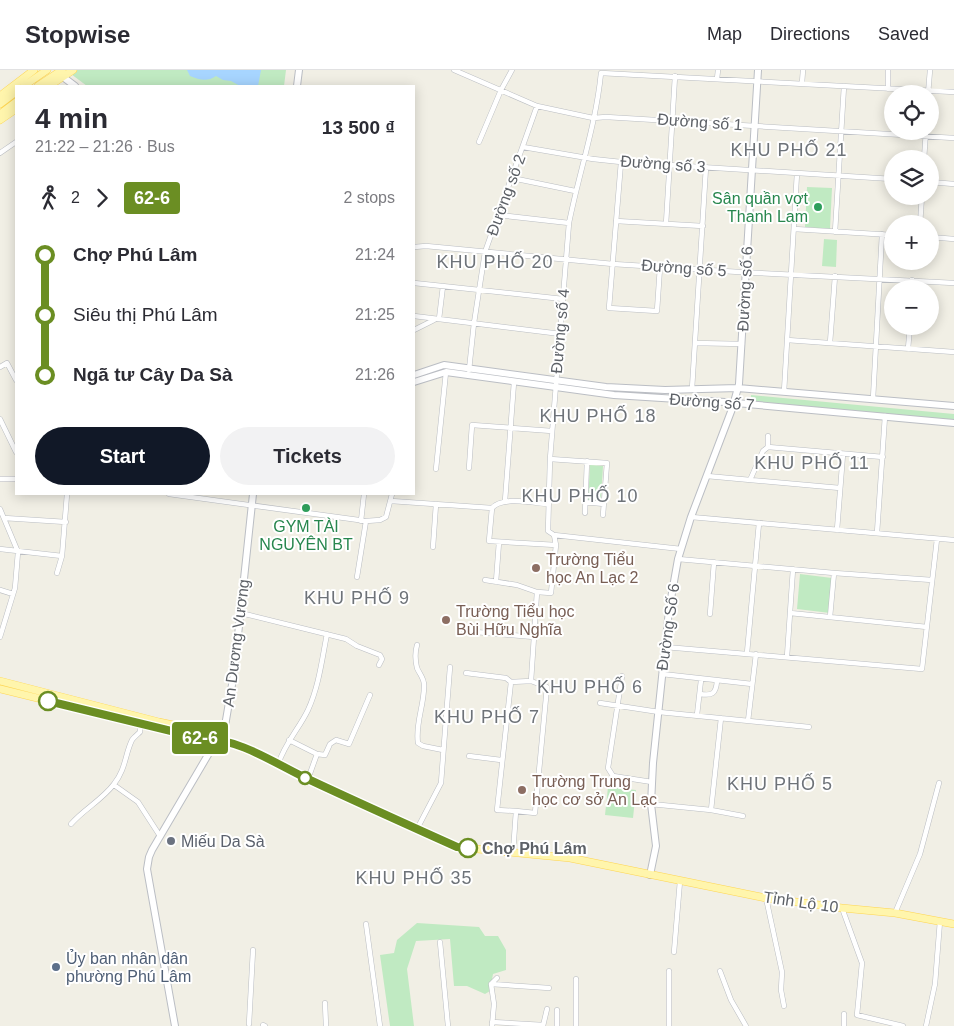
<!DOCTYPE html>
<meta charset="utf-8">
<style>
:root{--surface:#fff;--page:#f2f2f3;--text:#2b2b33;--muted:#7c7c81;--line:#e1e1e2;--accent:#111827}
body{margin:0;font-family:Arial,sans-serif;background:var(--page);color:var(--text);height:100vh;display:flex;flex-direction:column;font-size:19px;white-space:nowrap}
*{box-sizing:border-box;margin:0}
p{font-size:16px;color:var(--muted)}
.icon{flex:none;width:28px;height:28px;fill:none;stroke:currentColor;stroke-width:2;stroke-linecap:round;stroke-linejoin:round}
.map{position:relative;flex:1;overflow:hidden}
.drawer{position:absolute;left:15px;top:15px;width:400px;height:410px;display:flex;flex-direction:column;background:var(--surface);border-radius:0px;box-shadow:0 2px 12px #0003}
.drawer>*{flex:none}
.badge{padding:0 10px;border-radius:4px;font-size:18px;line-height:32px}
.tools{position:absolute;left:884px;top:15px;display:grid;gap:10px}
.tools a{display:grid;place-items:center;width:55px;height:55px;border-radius:50%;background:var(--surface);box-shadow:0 2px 12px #0003;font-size:25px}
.map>.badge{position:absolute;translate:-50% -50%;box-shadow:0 0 0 2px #fff}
.legs{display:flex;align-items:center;gap:8px;height:55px;padding:0 20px;font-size:16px}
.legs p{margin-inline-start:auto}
.summary{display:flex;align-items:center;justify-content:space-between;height:85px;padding:0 20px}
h1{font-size:28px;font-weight:700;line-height:38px}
.action{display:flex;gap:10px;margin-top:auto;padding:10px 20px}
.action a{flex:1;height:58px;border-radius:30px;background:var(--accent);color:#fff;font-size:20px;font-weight:700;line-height:58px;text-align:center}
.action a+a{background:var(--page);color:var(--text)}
ul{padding:0 20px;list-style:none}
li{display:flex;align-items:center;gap:18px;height:60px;font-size:19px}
li i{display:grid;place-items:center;width:8px;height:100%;margin:0 6px;background:currentColor}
li i::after{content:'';width:12px;height:12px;margin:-6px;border:4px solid;border-radius:50%;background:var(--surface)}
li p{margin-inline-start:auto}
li:first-child i{background:linear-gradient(#0000 50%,currentColor 0)}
li:last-child i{background:linear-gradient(currentColor 50%,#0000 0)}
header{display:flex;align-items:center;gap:30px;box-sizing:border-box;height:70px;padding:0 25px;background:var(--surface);border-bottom:1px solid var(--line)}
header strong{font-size:24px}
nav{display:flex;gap:28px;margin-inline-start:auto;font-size:18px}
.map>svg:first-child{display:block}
.green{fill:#c0eac2}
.water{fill:#a7d5ff}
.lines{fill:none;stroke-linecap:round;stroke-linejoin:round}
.street-casing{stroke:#babdc2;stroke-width:5.5}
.secondary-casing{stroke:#bbbec4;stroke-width:8}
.primary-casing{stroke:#fed552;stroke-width:8}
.street{stroke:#fff;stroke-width:4.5}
.secondary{stroke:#fff;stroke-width:6}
.primary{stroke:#fff5ac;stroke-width:7}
.line-1-casing{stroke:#fff;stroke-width:11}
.line-1{stroke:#6b8e23;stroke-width:8}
.leisure-dot{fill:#2e9e5b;stroke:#fff;stroke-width:2}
.education-dot{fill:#8d6e63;stroke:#fff;stroke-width:2}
.stop-1-dot{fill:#fff;stroke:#6b8e23;stroke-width:2.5}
.worship-dot{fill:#6b7280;stroke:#fff;stroke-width:2}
.service-dot{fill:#5c6f8a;stroke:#fff;stroke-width:2}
.labels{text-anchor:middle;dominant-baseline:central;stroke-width:4;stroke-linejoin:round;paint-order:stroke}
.street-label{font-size:16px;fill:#5d6167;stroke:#fff}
.leisure-label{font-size:16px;fill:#27864d;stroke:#fff;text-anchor:end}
.education-label{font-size:16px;fill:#785e54;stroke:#fff;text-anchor:start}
.worship-label{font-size:16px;fill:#5b616d;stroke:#fff;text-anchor:start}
.stop-label{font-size:16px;font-weight:bold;fill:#5d6167;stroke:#fff;text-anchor:start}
.service-label{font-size:16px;fill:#4e5e75;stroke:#fff;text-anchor:start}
.neighbourhood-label{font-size:18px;letter-spacing:1px;fill:#6e7379;stroke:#fff}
</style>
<header>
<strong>Stopwise</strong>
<nav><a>Map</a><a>Directions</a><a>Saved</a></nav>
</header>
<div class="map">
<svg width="954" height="956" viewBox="0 0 954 956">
<rect width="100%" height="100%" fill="#f1efe5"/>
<!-- green -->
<path class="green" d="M76 0H286L284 16H87L71 4Z
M807 117 832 118 830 159 805 157Z
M824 169 837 170 836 197 822 196Z
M751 325 954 344V350L751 331Z
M590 395 603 396 601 431 588 430Z
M800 504 832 508 830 543 797 539Z
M608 717 636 720 633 748 605 745Z
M417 853 479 857 485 866H498L506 880V900L493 904 490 921 485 924 467 916H454L450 869 416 871 407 899 414 956H390L380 885 394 883 397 870Z"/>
<!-- water -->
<path class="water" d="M187 0H261L258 16H240L231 11 223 10 216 6C207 12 200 10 190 6Z"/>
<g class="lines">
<defs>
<path id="street" d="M454 0 537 36 593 48 606 47 954 68
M717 9 718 0
M802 13 803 0
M888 19V0
M928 24 930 0
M479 72 501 20 512 0
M523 77 593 89 621 92 892 109
M0 83 16 72
M924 89 926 61
M621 92 609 238 657 241 660 197
M512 108 575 121
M930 112 954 114
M498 145 569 153
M616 151 703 156
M666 154 675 6
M920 154 922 126
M794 159 892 165
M835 162 844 16
M930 167 954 169
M414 177 426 176 613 194 739 202 954 213
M414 213 563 229
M912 219V210
M414 246 561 264
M439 249 443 216
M414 260 434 250
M787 270 954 282
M695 273 742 274
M830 273 835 206
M908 279 910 256
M0 297 7 293 16 310
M469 300 474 253 485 182 537 36
M692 319 706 97
M784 322 797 103
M873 329 882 164
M0 349 16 382
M768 366V377
M550 389 607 393 603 445
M469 398 472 355 552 361
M436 399 446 302
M707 406 840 418
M0 409H16
M750 410 763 381 768 377 883 387
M169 424 366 451 380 450 386 447 392 424
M391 431 492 438C502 426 533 433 548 434
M505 431 514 312
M585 432 604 434
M492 438 489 471 556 475
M0 439 18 482 15 518 0 567
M585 443 587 391
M691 447 954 470
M4 448 66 452
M361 451 364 424
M837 460 843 384
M877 463 885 346
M433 477 436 434
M0 479 62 486
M681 479 554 465 548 461 550 389 569 153C579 103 596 54 601 3L954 22
M678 489 834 503 932 510
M57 503 62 486 67 424
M357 507 366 451
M485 510 517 515 537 522
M496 512 499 472
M0 520 13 524
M241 543 346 569 357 576 380 585 382 589 379 595
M790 543 927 557
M710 544 714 492
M830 547 834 503
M464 561 534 567
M417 575C415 582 415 590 417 598 420 605 425 609 424 617 424 635 415 655 418 673L423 676 443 680
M665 577 922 599 937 469
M747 583 759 453
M787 587 793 499
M466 603 506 608 511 612
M662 604 752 614
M622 606 608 698 613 706 652 712
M700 624C712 626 716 624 717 611
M600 633 659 642 809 657
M697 645 701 610
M748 651 756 584
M289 670 317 684
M469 686 501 690
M278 695C284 674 299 659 308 640 319 616 322 589 327 564
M308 709 317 684 325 685 330 674 336 670 349 674 370 625
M114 715 138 732 160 766
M651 734 711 740 743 746
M711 740 721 648
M516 741 497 740 511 612 531 611
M71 754C84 739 102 730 114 714 126 699 125 684 132 670 134 667 138 664 140 662V652
M417 759 441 713 450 597
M513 783 516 741 535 743 547 617 531 611 537 522 551 523 556 475 554 465
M766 828 782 902 781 920 784 936
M842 838 862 893 857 945 903 956
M895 843 920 784 939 713
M366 854 380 956
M440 872 448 956
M674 882 680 811
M669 901V956
M720 901 731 930 746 956
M491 914 549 918
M325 933 326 956
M844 944V956
M492 952 543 955
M249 954 253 880
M263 955 265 956
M492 956 494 934 491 914 497 908
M543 956 547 939
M557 956V940
M576 956V909
M926 956 935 914 940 851"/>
<path id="secondary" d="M63 7 75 16
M297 16 299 0
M414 305 444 295 606 317 665 320 738 318 954 336
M414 312 446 302 614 325 725 332 954 353
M650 805 656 776 651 734 653 693 669 540 678 489 691 447 732 339 739 314 758 0
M175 956 147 799 149 787 152 780 225 656 234 603 253 424"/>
<path id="primary" d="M24 16 47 0
M38 16 62 0
M49 16 73 0
M0 26 34 0
M0 34 16 22
M0 44 16 32
M0 50 16 39
M0 611 159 652 206 662 217 668 261 686 308 709 457 777 570 788 766 828 842 838 895 843 954 854
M0 619 204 669H216"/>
</defs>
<!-- street casing -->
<use href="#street" class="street-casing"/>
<!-- secondary casing -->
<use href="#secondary" class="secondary-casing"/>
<!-- primary casing -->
<use href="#primary" class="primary-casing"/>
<!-- street -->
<use href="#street" class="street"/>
<!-- secondary -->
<use href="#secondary" class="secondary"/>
<!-- primary -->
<use href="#primary" class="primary"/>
</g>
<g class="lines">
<defs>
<path id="line-1" d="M48 631 204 669C239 668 279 696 310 710 359 733 408 755 457 777L468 778"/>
</defs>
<!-- line-1 casing -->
<use href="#line-1" class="line-1-casing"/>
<!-- line-1 -->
<use href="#line-1" class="line-1"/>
</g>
<!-- markers -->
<g class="leisure-dot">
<circle cx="818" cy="137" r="5"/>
<circle cx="306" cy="438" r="5"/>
</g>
<g class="education-dot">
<circle cx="536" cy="498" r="5"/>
<circle cx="446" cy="550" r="5"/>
<circle cx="522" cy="720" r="5"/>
</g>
<g class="stop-1-dot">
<circle cx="48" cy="631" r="9"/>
<circle cx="305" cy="708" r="6"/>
<circle cx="468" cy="778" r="9"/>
</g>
<circle class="worship-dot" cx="171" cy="771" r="5"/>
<circle class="service-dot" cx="56" cy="897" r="5"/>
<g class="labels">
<!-- street labels -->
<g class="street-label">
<text transform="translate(700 52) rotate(4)">Đường số 1</text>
<text transform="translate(663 94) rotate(4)">Đường số 3</text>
<text transform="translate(506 125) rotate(-70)">Đường số 2</text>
<text transform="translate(684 198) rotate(4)">Đường số 5</text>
<text transform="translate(745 219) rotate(-87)">Đường số 6</text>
<text transform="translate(560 261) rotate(-85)">Đường số 4</text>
<text transform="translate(712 332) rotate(4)">Đường số 7</text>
<text transform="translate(668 557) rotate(-82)">Đường Số 6</text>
<text transform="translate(236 573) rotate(-83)">An Dương Vương</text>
<text transform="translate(801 832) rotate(8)">Tỉnh Lộ 10</text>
</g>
<!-- leisure labels -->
<g class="leisure-label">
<text x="808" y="128">Sân quần vợt<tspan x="808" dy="18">Thanh Lam</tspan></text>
<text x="306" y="456" text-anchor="middle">GYM TÀI<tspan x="306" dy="18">NGUYÊN BT</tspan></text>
</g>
<!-- education labels -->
<g class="education-label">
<text x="546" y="489">Trường Tiểu<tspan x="546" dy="18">học An Lạc 2</tspan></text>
<text x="456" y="541">Trường Tiểu học<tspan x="456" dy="18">Bùi Hữu Nghĩa</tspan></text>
<text x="532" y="711">Trường Trung<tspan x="532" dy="18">học cơ sở An Lạc</tspan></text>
</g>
<!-- worship labels -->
<g class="worship-label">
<text x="181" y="771">Miếu Da Sà</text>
</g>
<!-- stop labels -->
<g class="stop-label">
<text x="482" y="778">Chợ Phú Lâm</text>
</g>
<!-- service labels -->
<g class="service-label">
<text x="66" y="888">Ủy ban nhân dân<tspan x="66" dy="18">phường Phú Lâm</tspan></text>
</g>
<!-- neighbourhood labels -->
<g class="neighbourhood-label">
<text x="789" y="80">KHU PHỐ 21</text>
<text x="495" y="192">KHU PHỐ 20</text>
<text x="598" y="346">KHU PHỐ 18</text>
<text x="812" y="393">KHU PHỐ 11</text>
<text x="580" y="426">KHU PHỐ 10</text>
<text x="357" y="528">KHU PHỐ 9</text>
<text x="590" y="617">KHU PHỐ 6</text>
<text x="487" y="647">KHU PHỐ 7</text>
<text x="780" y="714">KHU PHỐ 5</text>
<text x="414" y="808">KHU PHỐ 35</text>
</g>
</g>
</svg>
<div class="tools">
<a><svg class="icon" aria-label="locate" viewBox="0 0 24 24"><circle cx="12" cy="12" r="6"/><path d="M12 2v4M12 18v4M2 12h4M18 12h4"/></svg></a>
<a><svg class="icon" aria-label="layers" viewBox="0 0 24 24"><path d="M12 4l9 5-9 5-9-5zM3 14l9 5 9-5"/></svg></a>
<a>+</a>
<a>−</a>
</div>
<b class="badge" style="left:200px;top:668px;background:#6b8e23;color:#fff">62-6</b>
<section class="drawer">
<div class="summary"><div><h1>4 min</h1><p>21:22 – 21:26 · Bus</p></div><b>13 500 ₫</b></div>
<div class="legs"><svg class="icon" aria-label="walk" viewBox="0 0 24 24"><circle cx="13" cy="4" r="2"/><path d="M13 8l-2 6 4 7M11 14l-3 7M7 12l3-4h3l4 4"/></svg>2<svg class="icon" aria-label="forward" viewBox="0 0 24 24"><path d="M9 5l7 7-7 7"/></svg><b class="badge" style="background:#6b8e23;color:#fff">62-6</b><p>2 stops</p></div>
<ul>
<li><i style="color:#6b8e23"></i><b>Chợ Phú Lâm</b><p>21:24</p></li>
<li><i style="color:#6b8e23"></i><span>Siêu thị Phú Lâm</span><p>21:25</p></li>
<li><i style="color:#6b8e23"></i><b>Ngã tư Cây Da Sà</b><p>21:26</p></li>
</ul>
<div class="action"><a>Start</a><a>Tickets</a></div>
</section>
</div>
